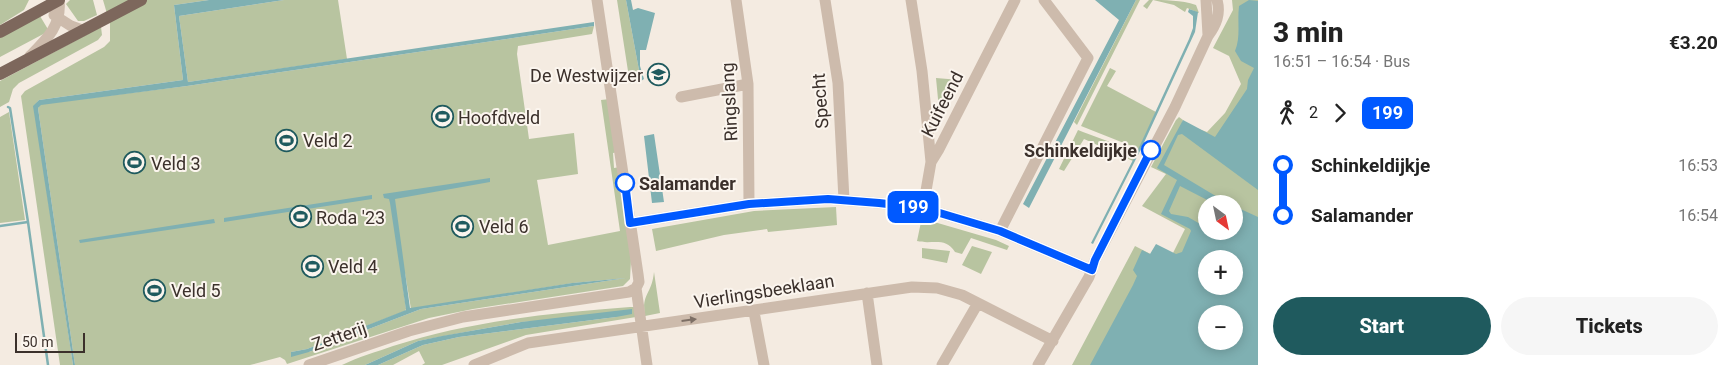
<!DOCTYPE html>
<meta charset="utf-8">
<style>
:root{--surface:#fff;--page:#f6f6f6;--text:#222;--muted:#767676;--accent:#1f5a5e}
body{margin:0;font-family:Roboto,sans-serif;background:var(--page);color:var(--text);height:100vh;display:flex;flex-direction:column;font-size:19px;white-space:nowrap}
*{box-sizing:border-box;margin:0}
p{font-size:16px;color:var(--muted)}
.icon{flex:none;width:28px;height:28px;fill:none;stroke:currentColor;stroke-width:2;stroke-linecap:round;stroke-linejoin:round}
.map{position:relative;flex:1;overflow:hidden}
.sheet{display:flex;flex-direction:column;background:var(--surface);width:475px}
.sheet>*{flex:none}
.badge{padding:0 10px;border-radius:8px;font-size:18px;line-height:32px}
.needle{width:32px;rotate:147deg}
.fabs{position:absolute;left:1198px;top:195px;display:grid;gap:10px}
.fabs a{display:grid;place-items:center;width:45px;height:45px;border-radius:50%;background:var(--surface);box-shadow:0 2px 12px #0003;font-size:25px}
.scale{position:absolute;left:15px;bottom:12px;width:70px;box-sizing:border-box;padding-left:5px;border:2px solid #3b302b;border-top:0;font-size:14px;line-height:18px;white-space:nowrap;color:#3b302b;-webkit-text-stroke:4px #fbf5ee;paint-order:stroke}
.map>.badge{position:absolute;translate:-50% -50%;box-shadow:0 0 0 2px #fff}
.legs{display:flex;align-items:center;gap:8px;height:55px;padding:0 15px;font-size:16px}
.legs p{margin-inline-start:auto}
.overview{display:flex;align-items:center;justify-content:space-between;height:85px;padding:0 15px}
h1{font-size:28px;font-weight:800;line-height:38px}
.cta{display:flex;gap:10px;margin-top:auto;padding:10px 15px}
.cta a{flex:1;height:58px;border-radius:30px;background:var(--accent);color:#fff;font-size:20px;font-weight:800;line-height:58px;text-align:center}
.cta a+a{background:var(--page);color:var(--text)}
ul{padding:0 15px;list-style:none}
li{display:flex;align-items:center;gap:18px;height:50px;font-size:19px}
li i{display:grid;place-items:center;width:8px;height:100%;margin:0 6px;background:currentColor}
li i::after{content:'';width:12px;height:12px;margin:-6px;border:4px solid;border-radius:50%;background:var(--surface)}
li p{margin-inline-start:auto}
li:first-child i{background:linear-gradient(#0000 50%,currentColor 0)}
li:last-child i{background:linear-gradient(currentColor 50%,#0000 0)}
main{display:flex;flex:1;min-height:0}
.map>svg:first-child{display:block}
.green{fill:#b8c4a0;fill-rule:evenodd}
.water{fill:#7fb0b2;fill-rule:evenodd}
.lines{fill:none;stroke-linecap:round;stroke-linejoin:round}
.stream{stroke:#7fb0b2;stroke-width:2.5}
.minor{stroke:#cdbbac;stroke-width:11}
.major{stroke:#7d675c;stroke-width:12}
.oneway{fill:#7d6f65}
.line-1-casing{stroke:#fff;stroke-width:11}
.line-1{stroke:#0059ff;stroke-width:8}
.stop-1-dot{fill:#fff;stroke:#0059ff;stroke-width:2.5}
.labels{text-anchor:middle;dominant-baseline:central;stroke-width:4;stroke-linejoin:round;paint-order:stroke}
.poi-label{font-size:18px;fill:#3b302b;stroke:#fbf5ee;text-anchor:start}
.street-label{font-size:18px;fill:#3b302b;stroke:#fbf5ee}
.stop-label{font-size:18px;font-weight:bold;fill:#3b302b;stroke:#fbf5ee;text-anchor:end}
</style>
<main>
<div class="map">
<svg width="1258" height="365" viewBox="0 0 1258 365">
<rect width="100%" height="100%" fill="#f4ebe1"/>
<!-- green -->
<path class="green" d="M0 0H29L24 10 0 25Z
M70 0H93L97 15 84 21H78L66 4Z
M103 0H209L174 5 183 80 39 100 34 106 73 365H60L21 96 25 91 104 47 110 41V24Z
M284 0H338L347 59 188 82 179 16Z
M617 0H626L641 81 630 84Z
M1136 0H1140L1077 125 1074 122Z
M1149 0C1165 0 1181 0 1196 5L1199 13 1187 8 1185 12 1174 5 1153 0 1147 9 1143 6Z
M1232 0H1258V365H1072L1135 246 1168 263 1185 229 1142 206 1166 174 1151 167 1176 120 1179 117 1183 120 1182 123 1207 132 1225 113 1241 84 1229 56 1213 48 1233 10ZM1206 204H1234V231H1206ZM1206 259H1234V286H1206ZM1206 314H1234V341H1206Z
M40 16 49 31 0 57V38Z
M594 26 592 34 518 46 517 54 529 139 574 133 578 174 537 180 548 245 620 231 601 100 610 99 618 152 613 153 614 168 620 167 631 260 630 279 623 286 473 309 429 318 287 364 285 360 280 357 250 365H75L38 108 41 104 187 86ZM401 273H405L411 309 573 283 626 278 421 309 309 352H291L307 349 405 311 406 309Z
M101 27 102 35 98 40 19 83 13 89 9 102 0 107V81Z
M1110 68 1116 71 1107 86 1156 112 1139 149 1081 126Z
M936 78 960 80 940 120Z
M9 112 25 220 0 223V117Z
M1078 130 1083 132 1137 152 1133 161 1084 139 1064 171 1059 169Z
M836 207 837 225 768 232 767 229 724 235 656 251 652 229 754 211Z
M924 219 996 240 1009 246 1007 250 971 238 962 254 955 252C945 236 932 245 917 241L921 222Z
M972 246 992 252 981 274 962 265Z
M922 248 950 251 947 263 922 258Z
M654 272 660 313 645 316C641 294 652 294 654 272Z
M630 307H634L636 317 526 335 442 365H422L425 363 419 351 393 365H378L423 345 459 337 616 317 521 322 476 330 418 341 365 365H342C358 357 376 352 393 346 469 321 550 313 630 307Z"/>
<!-- water -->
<path class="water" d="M209 0H284L179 16 188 82 594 22V26L187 86 41 105 38 108 75 365H73L33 106 39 100 183 80 174 5Z
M626 0H631L633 10 638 8 655 13 646 50H640V66L644 79 641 81Z
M1095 0H1136L1029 208 1023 204 1119 20Z
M1249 0 1258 1V190L1182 134 1178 135 1164 165 1229 204H1215L1180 186 1169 211 1171 214 1188 217 1202 225 1206 224V231H1234V221H1237L1239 218 1234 214V206L1258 217V365H1090L1133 285 1137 276 1133 270 1142 250 1150 254 1156 244 1176 254 1182 252 1191 231 1190 229 1161 214 1177 180 1157 168 1183 120 1215 137 1247 89 1248 80 1254 68 1241 61 1235 51C1241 36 1237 22 1239 6ZM1206 259H1234V286H1206ZM1206 314H1234V341H1206Z
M1189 9 1198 12 1195 32 1141 149 1093 244 1091 243 1136 154 1189 39 1193 28V16L1188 12Z
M654 134 664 202 652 203 644 136Z
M490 178V182L395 199 410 308 572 283 626 278 421 309 309 352 291 357V352L307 349 406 310 390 203 389 199 384 198 383 194Z
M372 195V199L224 222V218Z
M214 219 215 223 80 243 79 240Z
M632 309V314L616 317 459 337 423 345 378 365H365L418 341 442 336 521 322Z"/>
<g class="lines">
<!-- stream -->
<path class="stream" d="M8 107 10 108 28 222
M0 226 28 222 48 365"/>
<!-- minor -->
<path class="minor" d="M597 0 638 274 639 282 636 288 647 365
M736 0 748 84 749 204
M825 0 838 83 844 200
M911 0 922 71 931 162 923 208
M1206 0 1208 35
M54 15 71 26 82 30
M30 56C47 39 62 25 59 0
M681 97 748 84
M931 162 939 149 1015 0
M630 223 749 204 828 199 879 203 923 208 1000 231 1092 270
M1000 231 1088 58 1044 0
M867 293 877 365
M754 312 764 365
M309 365 409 331 463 317 629 292 636 288
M474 365 528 343 912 287 937 288 962 295 1053 341
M942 365 978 303
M1038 365 1089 277 1095 260 1175 107 1208 36C1216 25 1221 14 1217 0"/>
<!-- major -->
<path class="major" d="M0 32 59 0
M0 74 141 0"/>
</g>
<!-- one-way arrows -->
<defs><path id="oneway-solid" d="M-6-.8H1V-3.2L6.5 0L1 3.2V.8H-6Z" transform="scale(1.25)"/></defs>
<use class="oneway" href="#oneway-solid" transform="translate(689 320) rotate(-7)"/>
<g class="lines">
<defs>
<path id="line-1" d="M625 183 630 223 749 204 828 199 879 203 923 208 1000 231 1092 270 1095 260 1151 150"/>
</defs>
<!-- line-1 casing -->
<use href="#line-1" class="line-1-casing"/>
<!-- line-1 -->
<use href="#line-1" class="line-1"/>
</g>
<!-- icons -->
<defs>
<symbol id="school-ring" viewBox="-11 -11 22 22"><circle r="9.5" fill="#fbf5ee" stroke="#1f5a5e" stroke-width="1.5"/><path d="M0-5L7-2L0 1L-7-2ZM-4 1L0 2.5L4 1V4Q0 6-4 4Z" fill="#1f5a5e"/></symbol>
<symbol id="stadium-ring" viewBox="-11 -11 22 22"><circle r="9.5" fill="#fbf5ee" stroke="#1f5a5e" stroke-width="1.5"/><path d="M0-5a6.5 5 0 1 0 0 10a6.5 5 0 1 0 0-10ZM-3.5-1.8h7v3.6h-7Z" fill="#1f5a5e"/></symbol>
</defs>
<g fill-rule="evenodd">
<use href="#school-ring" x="646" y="62" width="25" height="25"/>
<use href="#stadium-ring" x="430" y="104" width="25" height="25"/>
<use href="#stadium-ring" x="274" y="128" width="25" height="25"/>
<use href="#stadium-ring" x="122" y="150" width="25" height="25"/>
<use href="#stadium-ring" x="288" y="204" width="25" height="25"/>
<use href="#stadium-ring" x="450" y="214" width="25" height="25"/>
<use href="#stadium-ring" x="300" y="254" width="25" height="25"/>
<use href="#stadium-ring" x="142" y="278" width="25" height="25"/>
</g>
<!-- markers -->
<g class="stop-1-dot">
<circle cx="1151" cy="150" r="9"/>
<circle cx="625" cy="183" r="9"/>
</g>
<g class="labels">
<!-- poi labels -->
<g class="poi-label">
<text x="643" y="75" text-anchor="end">De Westwijzer</text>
<text x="458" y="117">Hoofdveld</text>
<text x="303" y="140">Veld 2</text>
<text x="151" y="163">Veld 3</text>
<text x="316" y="217">Roda '23</text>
<text x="479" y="226">Veld 6</text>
<text x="328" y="266">Veld 4</text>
<text x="171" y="290">Veld 5</text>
</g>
<!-- street labels -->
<g class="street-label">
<text transform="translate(820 101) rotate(-94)">Specht</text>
<text transform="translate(729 102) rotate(-93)">Ringslang</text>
<text transform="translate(942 104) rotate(-63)">Kuifeend</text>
<text transform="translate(764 291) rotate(-9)">Vierlingsbeeklaan</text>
<text transform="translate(339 336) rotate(-19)">Zetterij</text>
</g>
<!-- stop labels -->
<g class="stop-label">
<text x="1137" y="150">Schinkeldijkje</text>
<text x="639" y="183" text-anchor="start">Salamander</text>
</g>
</g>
</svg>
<div class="fabs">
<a><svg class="needle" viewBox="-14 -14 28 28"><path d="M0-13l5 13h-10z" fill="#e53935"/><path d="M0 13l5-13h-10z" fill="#767676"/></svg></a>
<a>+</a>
<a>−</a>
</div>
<div class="scale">50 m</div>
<b class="badge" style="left:913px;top:207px;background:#0059ff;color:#fff">199</b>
</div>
<section class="sheet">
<div class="overview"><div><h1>3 min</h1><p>16:51 – 16:54 · Bus</p></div><b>€3.20</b></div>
<div class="legs"><svg class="icon" aria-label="walk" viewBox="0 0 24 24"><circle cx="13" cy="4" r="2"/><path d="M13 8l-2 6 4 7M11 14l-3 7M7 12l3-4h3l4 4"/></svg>2<svg class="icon" aria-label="forward" viewBox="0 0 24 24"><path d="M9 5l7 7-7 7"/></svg><b class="badge" style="background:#0059ff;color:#fff">199</b></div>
<ul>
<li><i style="color:#0059ff"></i><b>Schinkeldijkje</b><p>16:53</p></li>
<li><i style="color:#0059ff"></i><b>Salamander</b><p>16:54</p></li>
</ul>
<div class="cta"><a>Start</a><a>Tickets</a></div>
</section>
</main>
